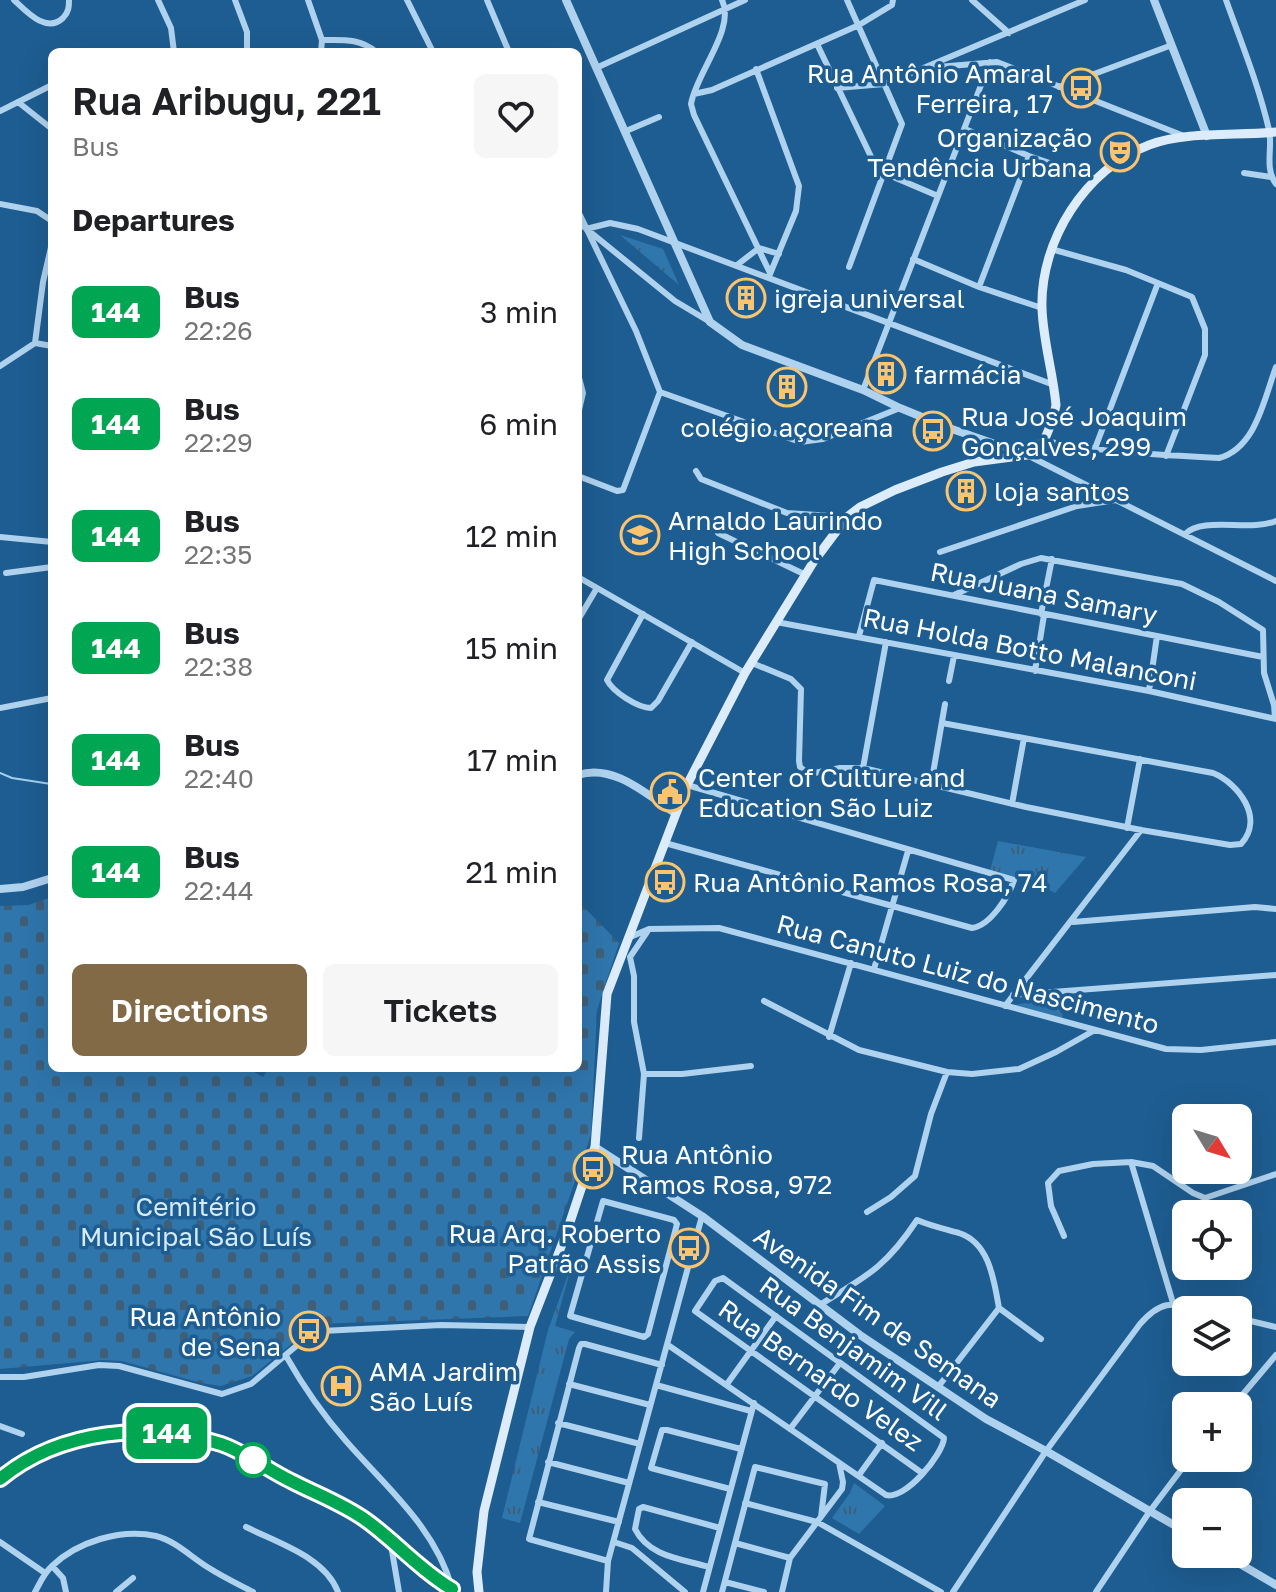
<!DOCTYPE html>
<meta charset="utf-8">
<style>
:root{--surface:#fff;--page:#f6f6f6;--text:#202124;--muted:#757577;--accent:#836a46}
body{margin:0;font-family:"Golos Text",sans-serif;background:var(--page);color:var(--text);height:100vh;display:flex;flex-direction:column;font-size:30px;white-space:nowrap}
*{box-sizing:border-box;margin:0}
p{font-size:26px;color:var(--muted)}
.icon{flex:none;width:44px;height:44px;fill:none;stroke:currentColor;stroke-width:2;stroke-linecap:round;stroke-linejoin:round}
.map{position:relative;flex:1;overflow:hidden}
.details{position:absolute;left:48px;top:48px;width:534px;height:1024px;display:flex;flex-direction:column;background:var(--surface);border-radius:12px;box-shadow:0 8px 32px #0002}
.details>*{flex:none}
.badge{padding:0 16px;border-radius:12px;font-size:28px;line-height:52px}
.needle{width:52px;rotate:128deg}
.buttons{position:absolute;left:1172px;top:1104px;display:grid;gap:16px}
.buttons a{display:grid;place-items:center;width:80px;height:80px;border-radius:12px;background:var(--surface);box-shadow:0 8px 32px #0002;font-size:40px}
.map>.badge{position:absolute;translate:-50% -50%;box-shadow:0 0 0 4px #fff}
h2{padding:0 24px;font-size:30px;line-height:72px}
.round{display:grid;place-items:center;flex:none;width:84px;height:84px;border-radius:12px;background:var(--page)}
.head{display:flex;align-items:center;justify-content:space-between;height:136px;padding:0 24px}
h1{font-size:38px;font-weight:600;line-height:60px}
.button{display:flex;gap:16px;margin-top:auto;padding:16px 24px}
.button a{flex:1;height:92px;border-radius:12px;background:var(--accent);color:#fff;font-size:32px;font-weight:600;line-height:92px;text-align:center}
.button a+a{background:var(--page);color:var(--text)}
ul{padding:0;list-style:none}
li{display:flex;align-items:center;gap:24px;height:112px;padding:0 24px}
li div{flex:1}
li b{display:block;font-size:30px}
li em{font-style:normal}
li .badge{min-width:88px;font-weight:700;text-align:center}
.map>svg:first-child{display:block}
.cemetery{fill:url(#cemetery-stones)}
.park{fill:url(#park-tufts)}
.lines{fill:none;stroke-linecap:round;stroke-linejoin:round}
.stream{stroke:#a3cfef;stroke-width:2}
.minor{stroke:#afd2ee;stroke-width:6}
.tertiary{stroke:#afd2ee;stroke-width:8}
.secondary{stroke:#dcecfa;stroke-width:9}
.line-casing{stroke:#fff;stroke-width:18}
.line{stroke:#00a651;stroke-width:12}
.stop-dot{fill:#fff;stroke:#00a651;stroke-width:4}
.labels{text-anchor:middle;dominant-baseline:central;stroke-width:7;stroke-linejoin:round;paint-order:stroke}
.poi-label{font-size:26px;fill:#fff;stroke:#1e5d91;text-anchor:start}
.street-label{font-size:26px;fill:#fff;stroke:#1e5d91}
.park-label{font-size:26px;fill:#d5eafa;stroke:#1e5d91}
</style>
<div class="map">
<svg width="1276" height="1592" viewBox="0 0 1276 1592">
<defs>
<pattern id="cemetery-stones" width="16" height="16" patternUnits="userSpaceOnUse" patternTransform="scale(2)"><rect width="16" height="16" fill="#2f76ad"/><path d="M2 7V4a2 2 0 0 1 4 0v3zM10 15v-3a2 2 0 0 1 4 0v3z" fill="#3f5f78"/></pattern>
<pattern id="park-tufts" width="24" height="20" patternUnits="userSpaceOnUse" patternTransform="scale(2)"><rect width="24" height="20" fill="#2f76ad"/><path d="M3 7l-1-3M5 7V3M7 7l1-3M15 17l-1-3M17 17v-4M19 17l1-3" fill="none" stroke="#3f5f78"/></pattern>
</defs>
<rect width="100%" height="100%" fill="#1e5d91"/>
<!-- cemetery -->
<path class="cemetery" d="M52 897V1068H247L263 1077 269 1068H578V901L619 943 597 1010 591 1135 528 1316 316 1324 252 1376 221 1386 201 1383 122 1361 104 1360 0 1369V906L28 905Z"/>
<!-- park -->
<path class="park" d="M620 235 663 249 679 285Z
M998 841 1086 857 1055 893 1033 881 990 871Z
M1064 996 1062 1020 1014 1005Z
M572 1264 555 1326 575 1332 569 1339 520 1523 502 1518 548 1330Z
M854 1483 885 1506 859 1534 832 1518 850 1493Z"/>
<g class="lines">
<!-- stream -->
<path class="stream" d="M0 773 12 778 51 784"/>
<!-- minor -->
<path class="minor" d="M14 0C26 11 46 34 63 18 69 12 69 6 69 0
M158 0 171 28 174 52
M235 0 247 32V52
M308 0 322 40
M407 0 433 52
M487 0 509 52
M722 0C736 29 696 73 691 104L694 115 770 273
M847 0 902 124 849 267
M972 0 1009 33
M1226 0C1241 42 1259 86 1269 130 1273 148 1264 168 1276 184
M817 44 875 165 884 173 938 196
M321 52 322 40C343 40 360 38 376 52
M596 68 745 0
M926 68 997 62 1184 136
M756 69 799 186 796 211 770 274
M1059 87 1172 45
M837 88 884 84 902 77 1085 0
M694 94 712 90 859 25 892 5 893 0
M18 102 52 129
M0 111 52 85
M965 129 1029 156 1097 179
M626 131 659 117
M1244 173 1271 177
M0 204 37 211 52 221
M578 211 636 331 660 392 623 490 617 491 578 476
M578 222 675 301 710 322
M586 229 610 223 638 229 1054 385
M1051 249 1126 270 1192 297 1205 329V355L1166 456
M913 259 979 287 1042 308
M737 265 759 248 779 254
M979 287 1029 156
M35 343 43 282 52 243
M0 366 35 343 52 346
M578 374 583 393 578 414
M863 390 990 62
M660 392 800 442 823 439 900 408
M1044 441C1103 452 1160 455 1219 458 1256 448 1264 399 1276 367
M1094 451 1158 283
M1027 455 1276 581
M696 471 701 479 787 513 847 517
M718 533 806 575
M1185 534C1203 516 1250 532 1276 521
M0 537 52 542
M940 552 1077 506 1116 500
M6 573 52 567
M578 577 745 673
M954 595 1021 564 1041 558 1182 584 1219 602 1263 630 1264 673 1274 705 1275 718
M643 614 607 680C613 692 638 708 651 708L658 701 692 642
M1041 614 1052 559
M578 620 597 588
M776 622 1149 691 1276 719
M859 636 874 580 1263 657
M752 663 791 679 801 689 799 761 800 767 809 774 840 768H863L1026 807 1141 830 1230 845 1241 844C1265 818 1238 783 1213 773L942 723
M1035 671 1044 615
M949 681 954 656
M1149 691 1157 636
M0 708 52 698
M863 768 886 642
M931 785 945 704
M1012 804 1024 738
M1127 828 1140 759
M665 843 972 928C990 926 1009 896 1014 880L687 785
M1073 922 1255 907 1276 909
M628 938 649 929 719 928 1166 1049 1201 1050 1276 1042
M874 969 908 851
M1013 995 1276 975
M764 1001 859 1050 947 1072 972 1074 1019 1069 1056 1052 1095 1030
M1005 1006 1141 830
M829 1037 851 963
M644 1074H682L751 1066
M639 1138 644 1074 634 1022V976L630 957 647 932
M1131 1162 1173 1303
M603 1201 674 1220 677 1224 648 1334 644 1337 570 1316Z
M867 1212 891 1197 915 1176 931 1114 947 1072
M1064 1236 1051 1206 1048 1183 1059 1171 1093 1164 1131 1162 1153 1166 1193 1193 1205 1198 1276 1174
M821 1304C867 1276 886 1267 917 1220 931 1226 945 1229 959 1233 990 1243 994 1281 999 1308
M999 1308 1041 1339
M1238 1318 1276 1327
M668 1345 886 1495C906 1500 943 1454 944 1438L723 1278 715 1281 695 1311 922 1473
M286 1356C303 1386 323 1415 346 1441 386 1487 435 1527 452 1588
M0 1377H24L99 1365 119 1366 222 1394 251 1384 301 1342 322 1331 441 1325 530 1327
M569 1384 650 1405
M727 1384 776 1316
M656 1385 751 1411
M938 1387 999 1308
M1233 1406 1276 1355
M558 1423 640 1444
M0 1426 22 1434
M790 1429 840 1363
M548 1462 629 1483
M859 1475 882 1443
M0 1479C59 1431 149 1421 221 1444 245 1452 268 1470 291 1481 316 1494 344 1504 367 1520 396 1542 420 1570 452 1589
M730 1489 651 1468 662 1430H667L741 1449
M538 1502 619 1522
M745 1503 817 1522 941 1592
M246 1527C278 1543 325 1557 338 1592
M390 1539 399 1592
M0 1542 45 1573
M614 1542 632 1548 685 1592
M735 1543 790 1558
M608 1561 529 1539 579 1348 581 1344H585L662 1365
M52 1566 63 1578 66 1592
M709 1567C682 1559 649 1557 635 1529L639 1509 643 1507 720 1528
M725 1582 764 1592
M35 1592C40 1583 44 1573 52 1566 77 1542 121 1528 156 1536 176 1541 192 1558 209 1568 223 1577 238 1584 253 1592
M116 1592 133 1578
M606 1592 608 1561 702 1216
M703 1592 754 1403
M722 1592 755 1467 825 1484 821 1517
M782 1592 790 1558 842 1489 843 1482 839 1463
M953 1592 1046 1451 1140 1324C1162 1299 1172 1303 1202 1310
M1096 1592 1150 1511 1190 1458"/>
<!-- tertiary -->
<path class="tertiary" d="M566 0 710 322 742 345 863 390 900 408 949 428 1027 455
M1154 0 1207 136
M578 775C614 763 647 795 675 813
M0 889 23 887 52 878
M595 1147 702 1216 860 1335 986 1419 1046 1451 1186 1532
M1223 1554 1276 1585"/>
<!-- secondary -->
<path class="secondary" d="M479 1592 477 1572 484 1511 530 1327 566 1234 595 1147 607 994 687 785 745 673 814 561 847 517 860 507 895 490 942 472 974 462 1027 455 1044 441 1053 419 1056 405C1053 372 1043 341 1042 308 1040 241 1085 169 1149 145 1185 131 1237 136 1276 132"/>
</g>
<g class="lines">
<defs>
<path id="line" d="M0 1479C59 1430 150 1421 221 1444 245 1452 268 1470 291 1481 316 1494 344 1504 367 1521 396 1542 420 1570 452 1589"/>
</defs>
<!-- line casing -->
<use href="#line" class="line-casing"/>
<!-- line -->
<use href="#line" class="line"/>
</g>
<!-- icons -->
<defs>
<symbol id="bus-ring" viewBox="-11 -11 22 22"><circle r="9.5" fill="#1e5d91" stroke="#fcc46f" stroke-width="1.5"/><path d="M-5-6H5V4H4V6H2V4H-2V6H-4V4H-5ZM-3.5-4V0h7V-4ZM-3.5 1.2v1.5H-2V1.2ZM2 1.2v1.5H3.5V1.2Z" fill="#fcc46f"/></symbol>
<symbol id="theatre-ring" viewBox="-11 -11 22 22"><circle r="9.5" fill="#1e5d91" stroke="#fcc46f" stroke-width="1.5"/><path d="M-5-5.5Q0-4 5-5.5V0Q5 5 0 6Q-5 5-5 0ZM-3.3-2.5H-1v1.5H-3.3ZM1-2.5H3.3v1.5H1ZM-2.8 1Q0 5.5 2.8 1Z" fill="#fcc46f"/></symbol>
<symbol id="building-ring" viewBox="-11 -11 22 22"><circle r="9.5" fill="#1e5d91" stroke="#fcc46f" stroke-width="1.5"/><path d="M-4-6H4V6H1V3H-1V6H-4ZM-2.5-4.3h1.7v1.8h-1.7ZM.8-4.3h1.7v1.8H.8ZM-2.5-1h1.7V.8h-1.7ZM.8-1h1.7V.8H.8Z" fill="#fcc46f"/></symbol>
<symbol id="school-ring" viewBox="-11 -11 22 22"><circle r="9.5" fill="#1e5d91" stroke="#fcc46f" stroke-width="1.5"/><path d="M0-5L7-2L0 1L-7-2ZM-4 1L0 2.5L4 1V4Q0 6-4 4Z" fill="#fcc46f"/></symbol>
<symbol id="civic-ring" viewBox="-11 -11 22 22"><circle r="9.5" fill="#1e5d91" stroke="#fcc46f" stroke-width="1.5"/><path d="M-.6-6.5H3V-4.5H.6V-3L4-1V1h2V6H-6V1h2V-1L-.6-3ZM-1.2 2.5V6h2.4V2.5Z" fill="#fcc46f"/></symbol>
<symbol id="hospital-ring" viewBox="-11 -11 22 22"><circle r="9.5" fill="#1e5d91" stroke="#fcc46f" stroke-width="1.5"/><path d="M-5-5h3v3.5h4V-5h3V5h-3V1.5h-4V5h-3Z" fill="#fcc46f"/></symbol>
</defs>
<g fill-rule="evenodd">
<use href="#bus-ring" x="1059" y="66" width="44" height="44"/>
<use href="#theatre-ring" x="1098" y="130" width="44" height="44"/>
<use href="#building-ring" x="724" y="276" width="44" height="44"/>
<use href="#building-ring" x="864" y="352" width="44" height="44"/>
<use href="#building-ring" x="765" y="365" width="44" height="44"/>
<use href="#bus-ring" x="911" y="409" width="44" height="44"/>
<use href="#building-ring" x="944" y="469" width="44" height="44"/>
<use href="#school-ring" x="618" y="513" width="44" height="44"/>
<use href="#civic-ring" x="648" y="770" width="44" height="44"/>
<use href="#bus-ring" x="643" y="860" width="44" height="44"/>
<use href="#bus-ring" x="571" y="1147" width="44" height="44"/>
<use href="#bus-ring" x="667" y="1226" width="44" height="44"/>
<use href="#bus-ring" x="287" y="1309" width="44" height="44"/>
<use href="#hospital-ring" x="319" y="1364" width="44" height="44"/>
</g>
<!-- markers -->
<circle class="stop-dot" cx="253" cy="1460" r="16"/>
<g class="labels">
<!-- poi labels -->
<g class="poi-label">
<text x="1053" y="73" text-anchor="end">Rua Antônio Amaral<tspan x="1053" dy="30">Ferreira, 17</tspan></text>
<text x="1092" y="137" text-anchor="end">Organização<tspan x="1092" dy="30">Tendência Urbana</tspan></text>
<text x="774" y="298">igreja universal</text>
<text x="914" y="374">farmácia</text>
<text x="961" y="416">Rua José Joaquim<tspan x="961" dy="30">Gonçalves, 299</tspan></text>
<text x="787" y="427" text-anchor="middle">colégio açoreana</text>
<text x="994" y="491">loja santos</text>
<text x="668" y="520">Arnaldo Laurindo<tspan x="668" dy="30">High School</tspan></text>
<text x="698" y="777">Center of Culture and<tspan x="698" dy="30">Education São Luiz</tspan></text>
<text x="693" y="882">Rua Antônio Ramos Rosa, 74</text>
<text x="621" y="1154">Rua Antônio<tspan x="621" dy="30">Ramos Rosa, 972</tspan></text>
<text x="661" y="1233" text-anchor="end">Rua Arq. Roberto<tspan x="661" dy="30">Patrão Assis</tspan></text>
<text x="281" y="1316" text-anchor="end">Rua Antônio<tspan x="281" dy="30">de Sena</tspan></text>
<text x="369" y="1371">AMA Jardim<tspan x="369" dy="30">São Luís</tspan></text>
</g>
<!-- street labels -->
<g class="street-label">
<text transform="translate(1044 593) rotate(11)">Rua Juana Samary</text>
<text transform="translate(1030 649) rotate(11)">Rua Holda Botto Malanconi</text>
<text transform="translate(968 974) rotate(15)">Rua Canuto Luiz do Nascimento</text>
<text transform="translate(878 1317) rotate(35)">Avenida Fim de Semana</text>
<text transform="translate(854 1348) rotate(36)">Rua Benjamim Vill</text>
<text transform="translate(821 1375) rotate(35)">Rua Bernardo Velez</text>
</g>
<!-- park labels -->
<g class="park-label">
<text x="196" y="1206">Cemitério<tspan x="196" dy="30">Municipal São Luís</tspan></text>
</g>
</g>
</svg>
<div class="buttons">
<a><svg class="needle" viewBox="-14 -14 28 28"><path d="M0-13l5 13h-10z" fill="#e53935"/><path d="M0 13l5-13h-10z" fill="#757577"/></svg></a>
<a><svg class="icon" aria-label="locate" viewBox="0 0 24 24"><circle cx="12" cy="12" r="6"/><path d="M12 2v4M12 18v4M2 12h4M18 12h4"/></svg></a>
<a><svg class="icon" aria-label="layers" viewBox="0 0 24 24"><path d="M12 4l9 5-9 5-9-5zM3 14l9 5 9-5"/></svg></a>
<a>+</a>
<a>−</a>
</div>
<b class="badge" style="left:167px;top:1433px;background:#00a651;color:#fff">144</b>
<section class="details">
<div class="head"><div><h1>Rua Aribugu, 221</h1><p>Bus</p></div><a class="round"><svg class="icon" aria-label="heart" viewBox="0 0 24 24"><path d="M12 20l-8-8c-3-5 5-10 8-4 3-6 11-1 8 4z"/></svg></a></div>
<h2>Departures</h2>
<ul>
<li><span class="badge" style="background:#00a651;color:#fff">144</span><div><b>Bus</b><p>22:26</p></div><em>3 min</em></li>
<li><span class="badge" style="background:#00a651;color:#fff">144</span><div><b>Bus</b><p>22:29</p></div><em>6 min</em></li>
<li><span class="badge" style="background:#00a651;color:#fff">144</span><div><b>Bus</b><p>22:35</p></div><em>12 min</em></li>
<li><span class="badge" style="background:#00a651;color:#fff">144</span><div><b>Bus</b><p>22:38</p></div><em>15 min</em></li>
<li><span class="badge" style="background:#00a651;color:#fff">144</span><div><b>Bus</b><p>22:40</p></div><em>17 min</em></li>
<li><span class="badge" style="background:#00a651;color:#fff">144</span><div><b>Bus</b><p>22:44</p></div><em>21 min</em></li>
</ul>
<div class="button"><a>Directions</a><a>Tickets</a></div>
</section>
</div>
